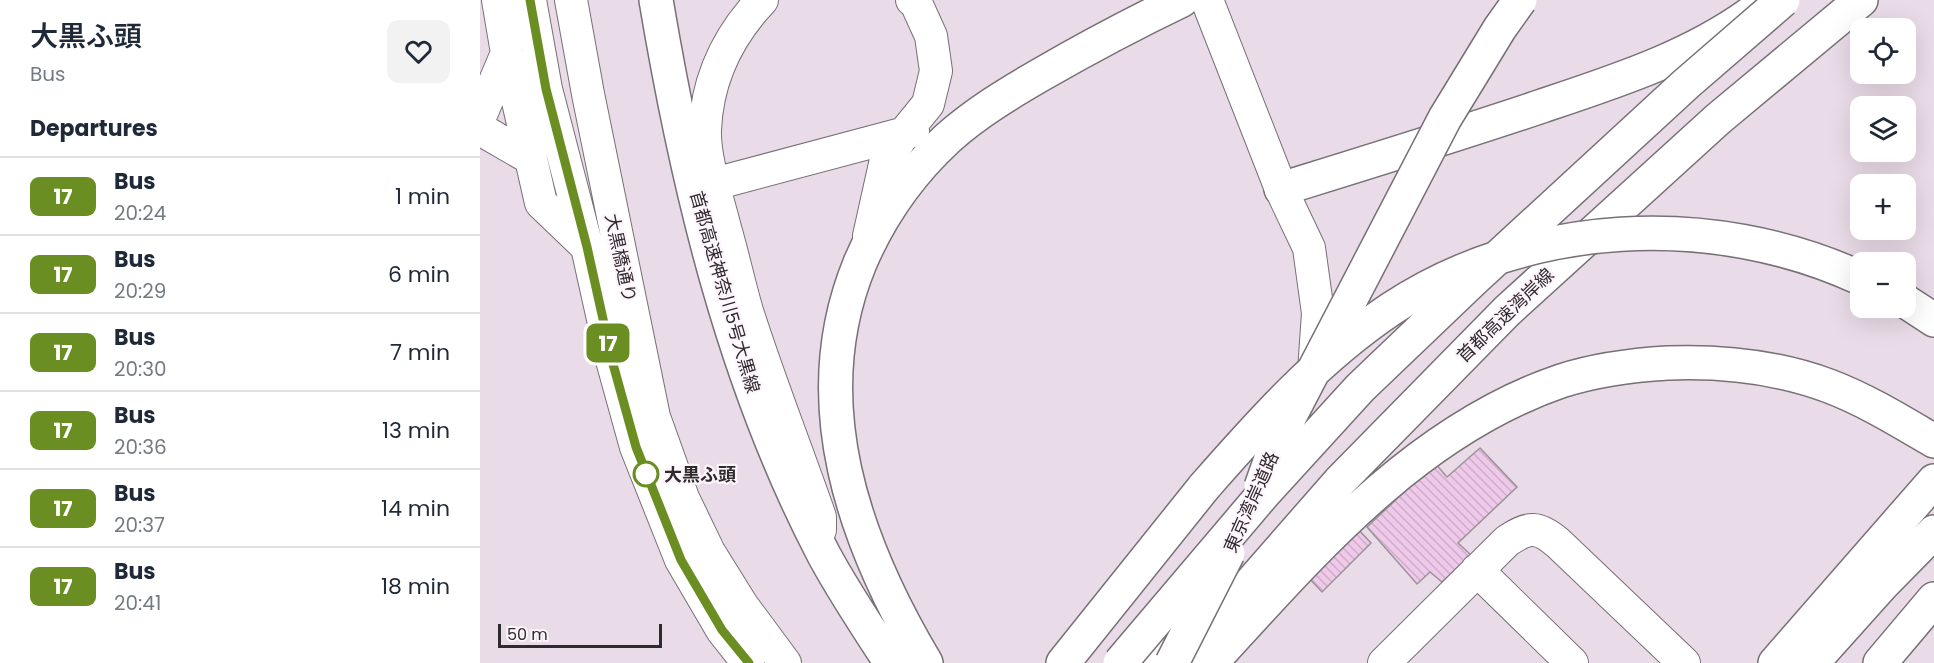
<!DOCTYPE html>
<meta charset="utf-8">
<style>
:root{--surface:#fff;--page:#f2f2f3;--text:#1f2937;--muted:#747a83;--line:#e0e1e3}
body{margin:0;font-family:Poppins,"Noto Sans JP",sans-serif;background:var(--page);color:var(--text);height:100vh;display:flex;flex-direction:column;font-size:22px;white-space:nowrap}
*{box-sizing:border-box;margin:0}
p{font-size:20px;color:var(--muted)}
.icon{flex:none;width:33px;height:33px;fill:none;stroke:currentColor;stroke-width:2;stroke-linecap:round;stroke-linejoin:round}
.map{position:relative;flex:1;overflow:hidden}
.details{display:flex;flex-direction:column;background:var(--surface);width:480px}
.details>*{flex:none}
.badge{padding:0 12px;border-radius:9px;font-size:21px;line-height:39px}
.fabs{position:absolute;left:1370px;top:18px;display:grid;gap:12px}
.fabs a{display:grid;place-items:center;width:66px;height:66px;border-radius:12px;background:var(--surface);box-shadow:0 6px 24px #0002;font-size:30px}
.scale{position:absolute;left:18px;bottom:15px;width:164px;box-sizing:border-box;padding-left:6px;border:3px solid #2e2b2d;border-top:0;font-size:16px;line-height:21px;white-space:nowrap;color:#2e2b2d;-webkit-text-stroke:4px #fef5fc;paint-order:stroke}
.map>.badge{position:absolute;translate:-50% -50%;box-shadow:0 0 0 3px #fff}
h2{padding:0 30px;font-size:22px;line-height:54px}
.round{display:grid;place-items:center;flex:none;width:63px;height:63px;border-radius:12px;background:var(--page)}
.head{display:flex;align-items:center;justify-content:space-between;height:102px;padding:0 30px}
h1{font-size:28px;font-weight:600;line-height:45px}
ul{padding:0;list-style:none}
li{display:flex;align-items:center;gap:18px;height:78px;padding:0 30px;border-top:2px solid var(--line)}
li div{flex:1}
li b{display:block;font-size:22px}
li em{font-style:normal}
li .badge{min-width:66px;font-weight:700;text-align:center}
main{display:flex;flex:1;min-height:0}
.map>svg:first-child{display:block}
.built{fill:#e9dbe7;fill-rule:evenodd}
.building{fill:url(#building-back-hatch);stroke:#9a9399;stroke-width:1.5}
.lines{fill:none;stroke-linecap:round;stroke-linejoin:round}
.minor-casing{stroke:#777076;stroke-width:34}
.highway-casing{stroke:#777076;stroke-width:36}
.minor{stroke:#fff;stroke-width:32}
.highway{stroke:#fff;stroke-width:33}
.highway-bridge-casing{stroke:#777076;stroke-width:36;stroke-linecap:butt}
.highway-bridge{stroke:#fff;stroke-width:33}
.line-casing{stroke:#fff;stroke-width:14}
.line{stroke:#6b8e23;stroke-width:9}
.stop-dot{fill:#fff;stroke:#6b8e23;stroke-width:3}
.labels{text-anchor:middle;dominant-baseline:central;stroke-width:4.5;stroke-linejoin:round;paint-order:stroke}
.street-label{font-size:18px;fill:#2e2b2d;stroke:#fef5fc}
.stop-label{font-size:18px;font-weight:bold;fill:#2e2b2d;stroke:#fef5fc;text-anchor:start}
</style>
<main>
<section class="details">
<div class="head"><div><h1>大黒ふ頭</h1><p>Bus</p></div><a class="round"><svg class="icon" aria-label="heart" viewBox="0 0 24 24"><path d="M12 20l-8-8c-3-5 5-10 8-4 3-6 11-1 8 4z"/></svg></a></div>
<h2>Departures</h2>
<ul>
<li><span class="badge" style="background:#6b8e23;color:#fff">17</span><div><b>Bus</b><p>20:24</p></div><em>1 min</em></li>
<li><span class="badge" style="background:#6b8e23;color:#fff">17</span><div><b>Bus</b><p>20:29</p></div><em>6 min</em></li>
<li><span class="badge" style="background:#6b8e23;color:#fff">17</span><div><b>Bus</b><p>20:30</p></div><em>7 min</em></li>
<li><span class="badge" style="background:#6b8e23;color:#fff">17</span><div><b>Bus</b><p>20:36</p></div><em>13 min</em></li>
<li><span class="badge" style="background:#6b8e23;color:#fff">17</span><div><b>Bus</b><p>20:37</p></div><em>14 min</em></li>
<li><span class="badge" style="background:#6b8e23;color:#fff">17</span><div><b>Bus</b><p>20:41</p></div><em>18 min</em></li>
</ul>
</section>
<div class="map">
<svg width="1454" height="663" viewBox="0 0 1454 663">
<defs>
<pattern id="building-back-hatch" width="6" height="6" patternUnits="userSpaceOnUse" patternTransform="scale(1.5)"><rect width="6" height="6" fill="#efc9e9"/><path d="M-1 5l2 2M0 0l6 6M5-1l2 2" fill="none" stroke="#cdadc8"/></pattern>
</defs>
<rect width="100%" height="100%" fill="#f0e8ef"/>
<!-- built -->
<path class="built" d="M0 0H1454V663H0ZM1380 28H1425V74H1380ZM1380 106H1425V152H1380ZM1380 184H1425V230H1380ZM1380 262H1425V308H1380Z"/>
<!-- building -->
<path class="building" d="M1000 448 1037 487 978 543 991 555 962 582 950 572 937 584 887 527 955 463 967 477Z
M875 526 891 543 842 592 827 576Z"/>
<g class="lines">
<defs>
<path id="minor" d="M18 0 27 53 61 203 106 246
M50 0 66 89 107 247 133 364 156 447 201 560 242 630 268 663
M91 0 108 94 174 417 203 498 229 552 262 605 305 663
M282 0C248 36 227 80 225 130 224 158 238 200 245 228 253 255 259 284 267 311 289 380 316 448 340 517V530
M727 0 801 189 829 248 838 313 834 371
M0 117 27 53
M0 129 50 158
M234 184 433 131
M389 236 405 164 422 136 448 104 456 71 451 36 436 3 432 0
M997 570 1092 663
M665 663 717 594
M904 663 1027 541C1049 526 1058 526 1078 543L1204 663"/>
<path id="highway" d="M176 0C208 190 254 383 344 555 364 592 388 628 411 663
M801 189C888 162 976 135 1062 106 1137 81 1215 56 1278 8
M1425 301 1454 320
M446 663C374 542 323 401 380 263 400 216 430 173 468 138 496 113 529 93 562 74 607 48 654 23 702 0
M583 663 724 487
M701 663 860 481 1027 311 1238 119 1381 0
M731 663C832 553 935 431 1081 381 1115 370 1153 365 1188 363 1243 361 1298 367 1349 386 1386 400 1420 421 1454 441
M1295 663 1454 481
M1332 663 1401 586 1454 532
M1400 663 1454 599"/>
</defs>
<!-- minor casing -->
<use href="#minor" class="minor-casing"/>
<!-- highway casing -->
<use href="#highway" class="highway-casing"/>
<!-- minor -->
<use href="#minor" class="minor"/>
<!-- highway -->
<use href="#highway" class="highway"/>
<defs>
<path id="highway-bridge" d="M724 487C781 422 838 358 911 309 1047 219 1232 210 1380 278
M781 487 798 439 965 118 1020 28 1040 0
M640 663 785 492 880 388 992 281 1206 84 1303 0
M692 663 748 553"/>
</defs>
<!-- highway-bridge casing -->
<use href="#highway-bridge" class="highway-bridge-casing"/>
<!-- highway-bridge -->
<use href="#highway-bridge" class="highway-bridge"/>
</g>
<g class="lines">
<defs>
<path id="line" d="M50 0 66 89 107 247 133 364 156 447 201 560 242 630 269 663"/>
</defs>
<!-- line casing -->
<use href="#line" class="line-casing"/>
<!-- line -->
<use href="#line" class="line"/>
</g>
<!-- markers -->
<circle class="stop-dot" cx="166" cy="474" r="12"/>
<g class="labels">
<!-- street labels -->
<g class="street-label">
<text transform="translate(141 258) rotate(78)">大黒橋通り</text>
<text transform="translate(245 292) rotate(74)">首都高速神奈川5号大黒線</text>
<text transform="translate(1025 315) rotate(-44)">首都高速湾岸線</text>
<text transform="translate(771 502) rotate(-66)">東京湾岸道路</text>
</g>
<!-- stop labels -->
<g class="stop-label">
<text x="184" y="474">大黒ふ頭</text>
</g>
</g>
</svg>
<div class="fabs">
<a><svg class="icon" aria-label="locate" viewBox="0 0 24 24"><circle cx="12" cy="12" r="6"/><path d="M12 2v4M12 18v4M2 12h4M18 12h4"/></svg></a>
<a><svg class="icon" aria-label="layers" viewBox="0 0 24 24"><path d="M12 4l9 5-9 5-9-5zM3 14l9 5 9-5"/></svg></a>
<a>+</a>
<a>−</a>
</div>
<div class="scale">50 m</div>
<b class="badge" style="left:128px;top:343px;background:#6b8e23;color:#fff">17</b>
</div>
</main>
